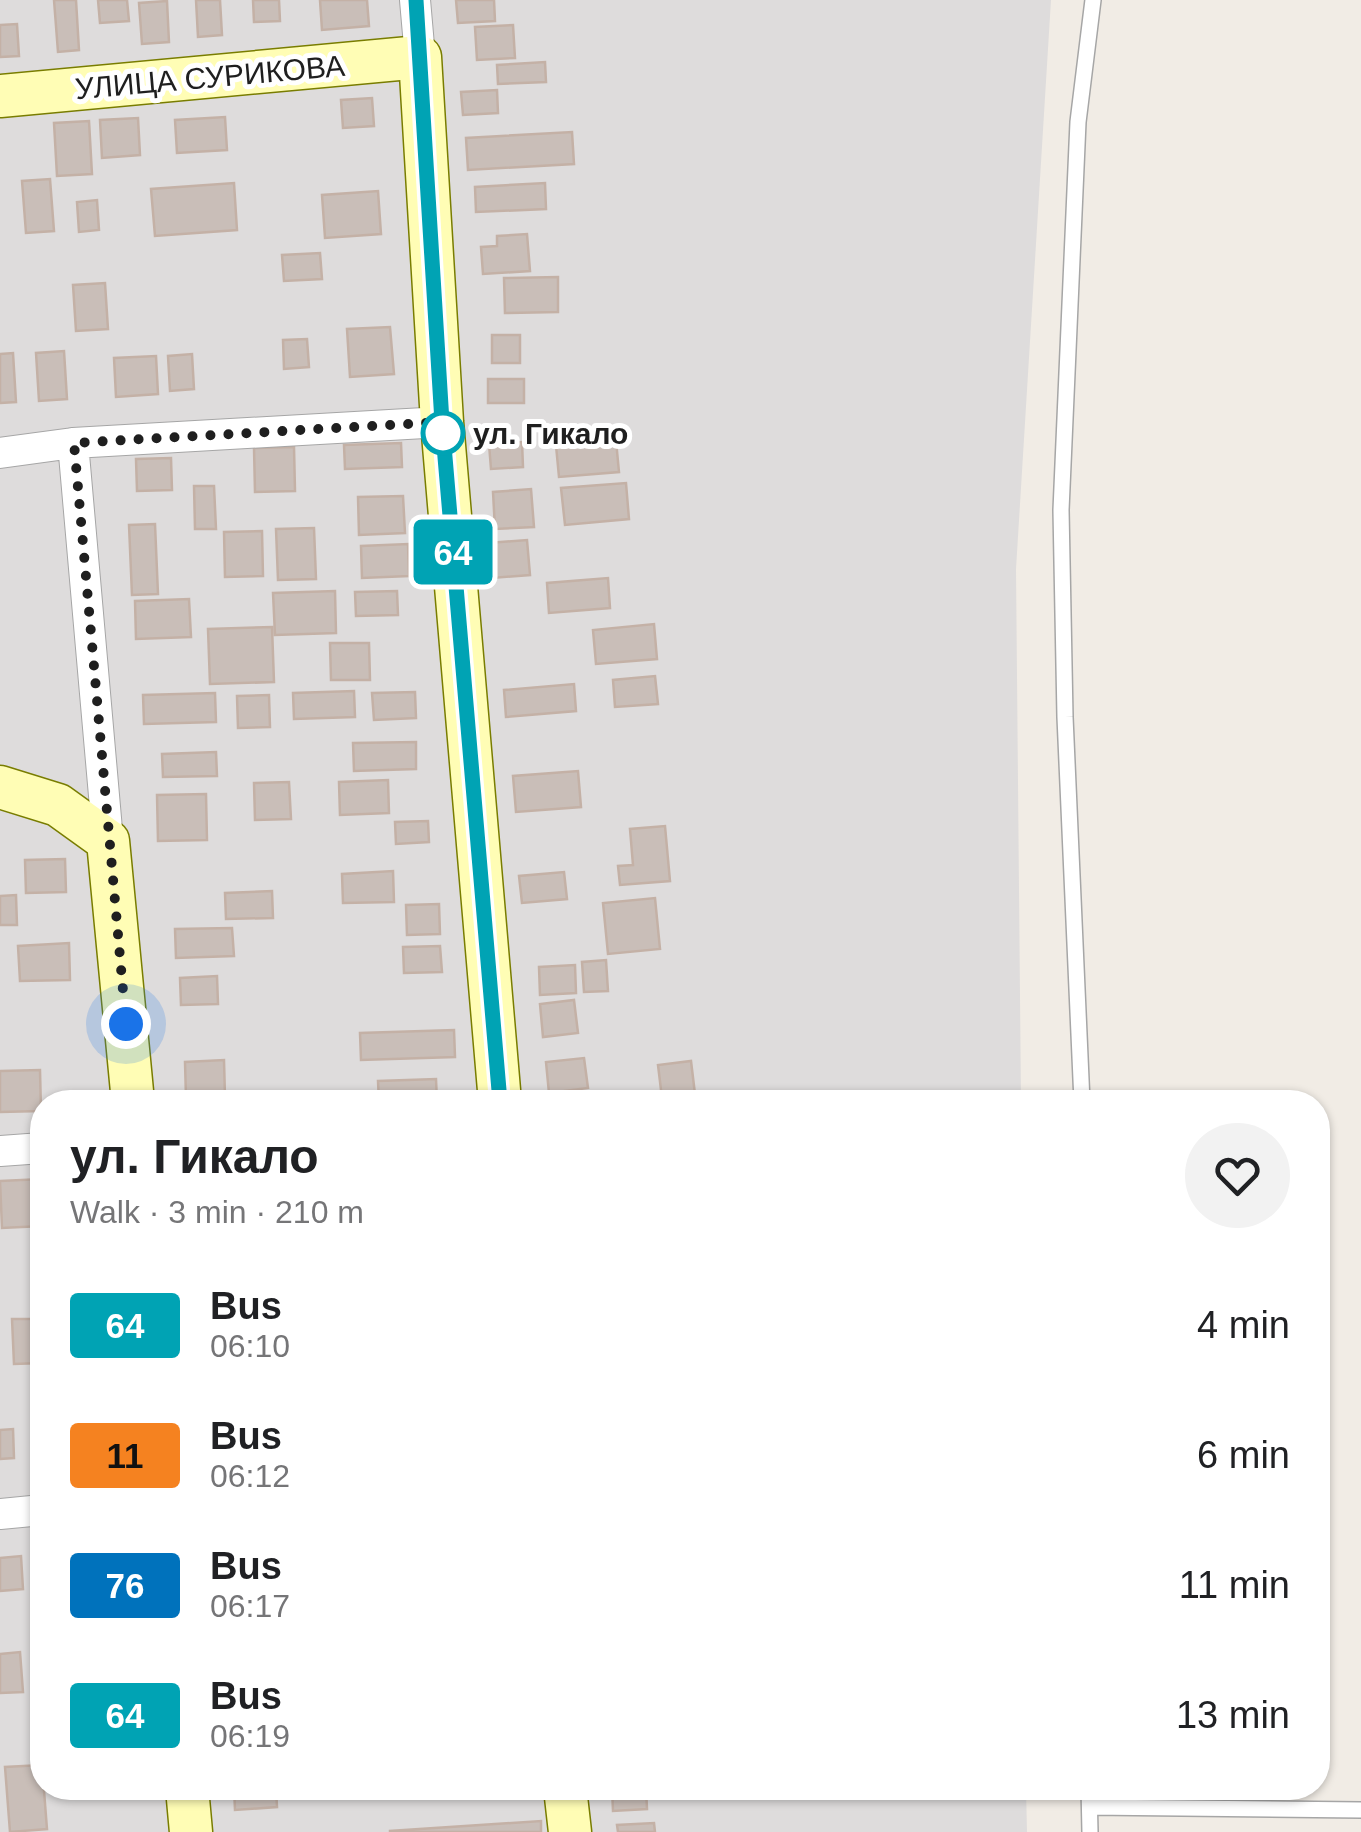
<!DOCTYPE html>
<meta charset="utf-8">
<style>
:root{--surface:#fff;--page:#f2f2f2;--text:#202124;--muted:#757577}
body{margin:0;font-family:Helvetica,sans-serif;background:var(--page);color:var(--text);height:100vh;display:flex;flex-direction:column;font-size:38px;white-space:nowrap}
*{box-sizing:border-box;margin:0}
p{font-size:32px;color:var(--muted)}
.icon{flex:none;width:55px;height:55px;fill:none;stroke:currentColor;stroke-width:2;stroke-linecap:round;stroke-linejoin:round}
.map{position:relative;flex:1;overflow:hidden}
.panel{position:absolute;left:30px;top:1090px;width:1300px;height:710px;display:flex;flex-direction:column;background:var(--surface);border-radius:40px;box-shadow:0 2px 8px #0004}
.panel>*{flex:none}
.badge{padding:0 20px;border-radius:8px;font-size:35px;line-height:65px}
.you{position:absolute;width:50px;height:50px;margin:-25px;border:8px solid #fff;border-radius:50%;background:#1a73e8;box-shadow:0 0 0 15px #1a73e833}
.map>.badge{position:absolute;translate:-50% -50%;box-shadow:0 0 0 5px #fff}
.round{display:grid;place-items:center;flex:none;width:105px;height:105px;border-radius:52px;background:var(--page)}
.summary{display:flex;align-items:center;justify-content:space-between;height:170px;padding:0 40px}
h1{font-size:48px;font-weight:700;line-height:75px}
ul{padding:0;list-style:none}
li{display:flex;align-items:center;gap:30px;height:130px;padding:0 40px}
li div{flex:1}
li b{display:block;font-size:38px}
li em{font-style:normal}
li .badge{min-width:110px;font-weight:700;text-align:center}
.map>svg:first-child{display:block}
.residential{fill:#dedcdc}
.building{fill:#c9beb8;stroke:#c4b1a6;stroke-width:2.5}
.lines{fill:none;stroke-linecap:round;stroke-linejoin:round}
.service-casing{stroke:#a6a6a6;stroke-width:18}
.minor-casing{stroke:#a6a6a6;stroke-width:32}
.secondary-casing{stroke:#797d00;stroke-width:45}
.service{stroke:#fff;stroke-width:15}
.minor{stroke:#fff;stroke-width:30}
.secondary{stroke:#fffdb5;stroke-width:42}
.line-casing{stroke:#fff;stroke-width:22}
.line{stroke:#00a3b4;stroke-width:15}
.walk{stroke:#1f1f1f;stroke-width:10;stroke-dasharray:0 18}
.stop-dot{fill:#fff;stroke:#00a3b4;stroke-width:5}
.labels{text-anchor:middle;dominant-baseline:central;stroke-width:10;stroke-linejoin:round;paint-order:stroke}
.street-label{font-size:30px;fill:#1f1f1f;stroke:#fff}
.stop-label{font-size:30px;font-weight:bold;fill:#1f1f1f;stroke:#fff;text-anchor:start}
</style>
<div class="map">
<svg width="1361" height="1832" viewBox="0 0 1361 1832">
<rect width="100%" height="100%" fill="#f1ece5"/>
<!-- residential -->
<path class="residential" d="M0 0H1051L1016 569 1021 1102H42V1788H1026L1027 1832H0Z"/>
<!-- building -->
<path class="building" d="M54 0H76L79 50 58 52Z
M98 0H127L129 21 100 23Z
M196 0H220L222 35 198 37Z
M253 0H279L280 21 254 22Z
M320 0H367L369 26 322 30Z
M456 0H494L495 21 458 23Z
M167 1 169 42 142 44 139 3Z
M17 24 19 56 0 57V25Z
M513 25 515 58 477 60 475 27Z
M545 62 546 82 498 84 497 65Z
M497 90 498 113 463 115 461 92Z
M372 98 374 126 343 128 341 100Z
M225 117 227 150 177 153 175 120Z
M138 118 140 155 102 158 100 120Z
M89 121 92 174 57 176 54 123Z
M572 132 574 164 468 170 466 138Z
M50 179 54 231 26 233 22 181Z
M234 183 237 230 155 236 151 189Z
M545 183 546 209 476 212 475 187Z
M378 191 381 234 325 238 322 195Z
M97 200 99 230 79 232 77 202Z
M527 234 530 271 483 274 481 247 497 246V236Z
M320 253 322 279 284 281 282 255Z
M558 277V312L505 313 504 278Z
M105 283 108 329 76 331 73 285Z
M390 327 394 374 350 377 347 329Z
M492 335H520V363H492Z
M307 339 309 367 284 369 283 340Z
M64 351 67 399 39 401 36 353Z
M13 353 16 402 0 403V354Z
M192 354 194 389 170 391 168 356Z
M156 356 158 394 116 397 114 358Z
M488 379H524V403H488Z
M615 430 619 472 559 477 555 435Z
M522 442 523 467 491 469 489 444Z
M401 443 402 467 345 469 344 445Z
M294 447 295 491 255 492 254 448Z
M171 458 172 490 137 491 136 459Z
M626 483 629 519 565 525 561 488Z
M194 486H214L216 529H195Z
M531 489 534 527 495 529 493 492Z
M403 496 405 533 359 535 358 497Z
M155 524 158 594 132 595 129 525Z
M314 528 316 579 278 580 276 529Z
M262 531 263 576 225 577 224 532Z
M527 540 530 575 492 578 489 543Z
M408 544 409 576 362 578 361 546Z
M608 578 610 608 549 613 547 583Z
M335 591 336 633 275 635 273 593Z
M397 591 398 615 356 616 355 592Z
M189 599 191 637 136 639 135 601Z
M654 624 657 659 596 664 593 630Z
M272 627 274 682 210 684 208 629Z
M330 643H369L370 680H331Z
M655 676 658 704 615 707 613 680Z
M574 684 576 711 506 717 504 690Z
M354 691 355 717 294 719 293 693Z
M415 692 416 718 374 720 372 693Z
M215 693 216 722 144 724 143 695Z
M269 695 270 727 238 728 237 696Z
M416 742V769L354 771 353 743Z
M216 752 217 776 163 777 162 754Z
M578 771 581 807 516 812 513 776Z
M388 780 389 813 340 815 339 782Z
M289 782 291 819 255 820 254 783Z
M206 794 207 840 158 841 157 795Z
M428 821 429 842 396 844 395 822Z
M665 826 670 881 620 885 618 866 633 865 630 829Z
M65 859 66 892 26 893 25 860Z
M393 871 394 902 343 903 342 874Z
M564 872 567 899 522 903 519 876Z
M272 891 273 918 226 919 225 893Z
M16 895 17 925H0V896Z
M655 898 660 949 608 954 603 903Z
M439 904 440 934 407 935 406 905Z
M232 928 234 956 176 958 175 929Z
M69 943 70 980 20 981 18 946Z
M440 946 442 972 404 973 403 947Z
M606 960 608 991 584 992 582 962Z
M575 965 576 993 540 995 539 967Z
M217 976 218 1004 181 1005 180 978Z
M574 1000 578 1033 543 1037 540 1004Z
M454 1030 455 1057 361 1060 360 1033Z
M584 1058 588 1088 549 1093 546 1062Z
M224 1060 225 1097 186 1098 185 1062Z
M691 1061 695 1094 662 1098 658 1065Z
M40 1070 41 1111 0 1112V1071Z
M436 1079 437 1102H379L378 1081Z
M42 1179V1226L2 1228 0 1181Z
M12 1319H42V1363L14 1364Z
M13 1429 14 1458 0 1459V1430Z
M21 1556 23 1589 0 1591V1558Z
M20 1652 23 1692 0 1693V1654Z
M42 1765 47 1829 10 1832 5 1767Z
M234 1788H276L277 1807 235 1810Z
M612 1788H646L647 1809 613 1811Z
M541 1821V1832H390V1831Z
M654 1823 655 1832H618L617 1825Z"/>
<g class="lines">
<defs>
<path id="service" d="M1082 1102 1065 717 1061 510 1078 122 1093 0
M1089 1788 1090 1832
M1090 1807 1361 1810"/>
<path id="minor" d="M415 0 420 57
M73 443 108 841
M0 453 73 443 442 422
M0 1151 42 1148
M0 1514 42 1510"/>
<path id="secondary" d="M0 96 420 57 442 422 500 1102
M0 787 58 805 108 841 133 1102
M187 1788 191 1832
M565 1788 570 1832"/>
</defs>
<!-- service casing -->
<use href="#service" class="service-casing"/>
<!-- minor casing -->
<use href="#minor" class="minor-casing"/>
<!-- secondary casing -->
<use href="#secondary" class="secondary-casing"/>
<!-- service -->
<use href="#service" class="service"/>
<!-- minor -->
<use href="#minor" class="minor"/>
<!-- secondary -->
<use href="#secondary" class="secondary"/>
</g>
<g class="lines">
<defs>
<path id="line" d="M416 0 442 422 500 1102"/>
</defs>
<!-- line casing -->
<use href="#line" class="line-casing"/>
<!-- line -->
<use href="#line" class="line"/>
<!-- walk -->
<path class="walk" d="M126 1024 74 443 442 422 443 433"/>
</g>
<!-- markers -->
<circle class="stop-dot" cx="443" cy="433" r="20"/>
<g class="labels">
<!-- street labels -->
<g class="street-label">
<text transform="translate(210 77) rotate(-5)">УЛИЦА СУРИКОВА</text>
</g>
<!-- stop labels -->
<g class="stop-label">
<text x="473" y="433">ул. Гикало</text>
</g>
</g>
</svg>
<div class="you" style="left:126px;top:1024px"></div>
<b class="badge" style="left:453px;top:552px;background:#00a3b4;color:#fff">64</b>
<section class="panel">
<div class="summary"><div><h1>ул. Гикало</h1><p>Walk · 3 min · 210 m</p></div><a class="round"><svg class="icon" aria-label="heart" viewBox="0 0 24 24"><path d="M12 20l-8-8c-3-5 5-10 8-4 3-6 11-1 8 4z"/></svg></a></div>
<ul>
<li><span class="badge" style="background:#00a3b4;color:#fff">64</span><div><b>Bus</b><p>06:10</p></div><em>4 min</em></li>
<li><span class="badge" style="background:#f58220;color:#111">11</span><div><b>Bus</b><p>06:12</p></div><em>6 min</em></li>
<li><span class="badge" style="background:#0072bc;color:#fff">76</span><div><b>Bus</b><p>06:17</p></div><em>11 min</em></li>
<li><span class="badge" style="background:#00a3b4;color:#fff">64</span><div><b>Bus</b><p>06:19</p></div><em>13 min</em></li>
</ul>
</section>
</div>
